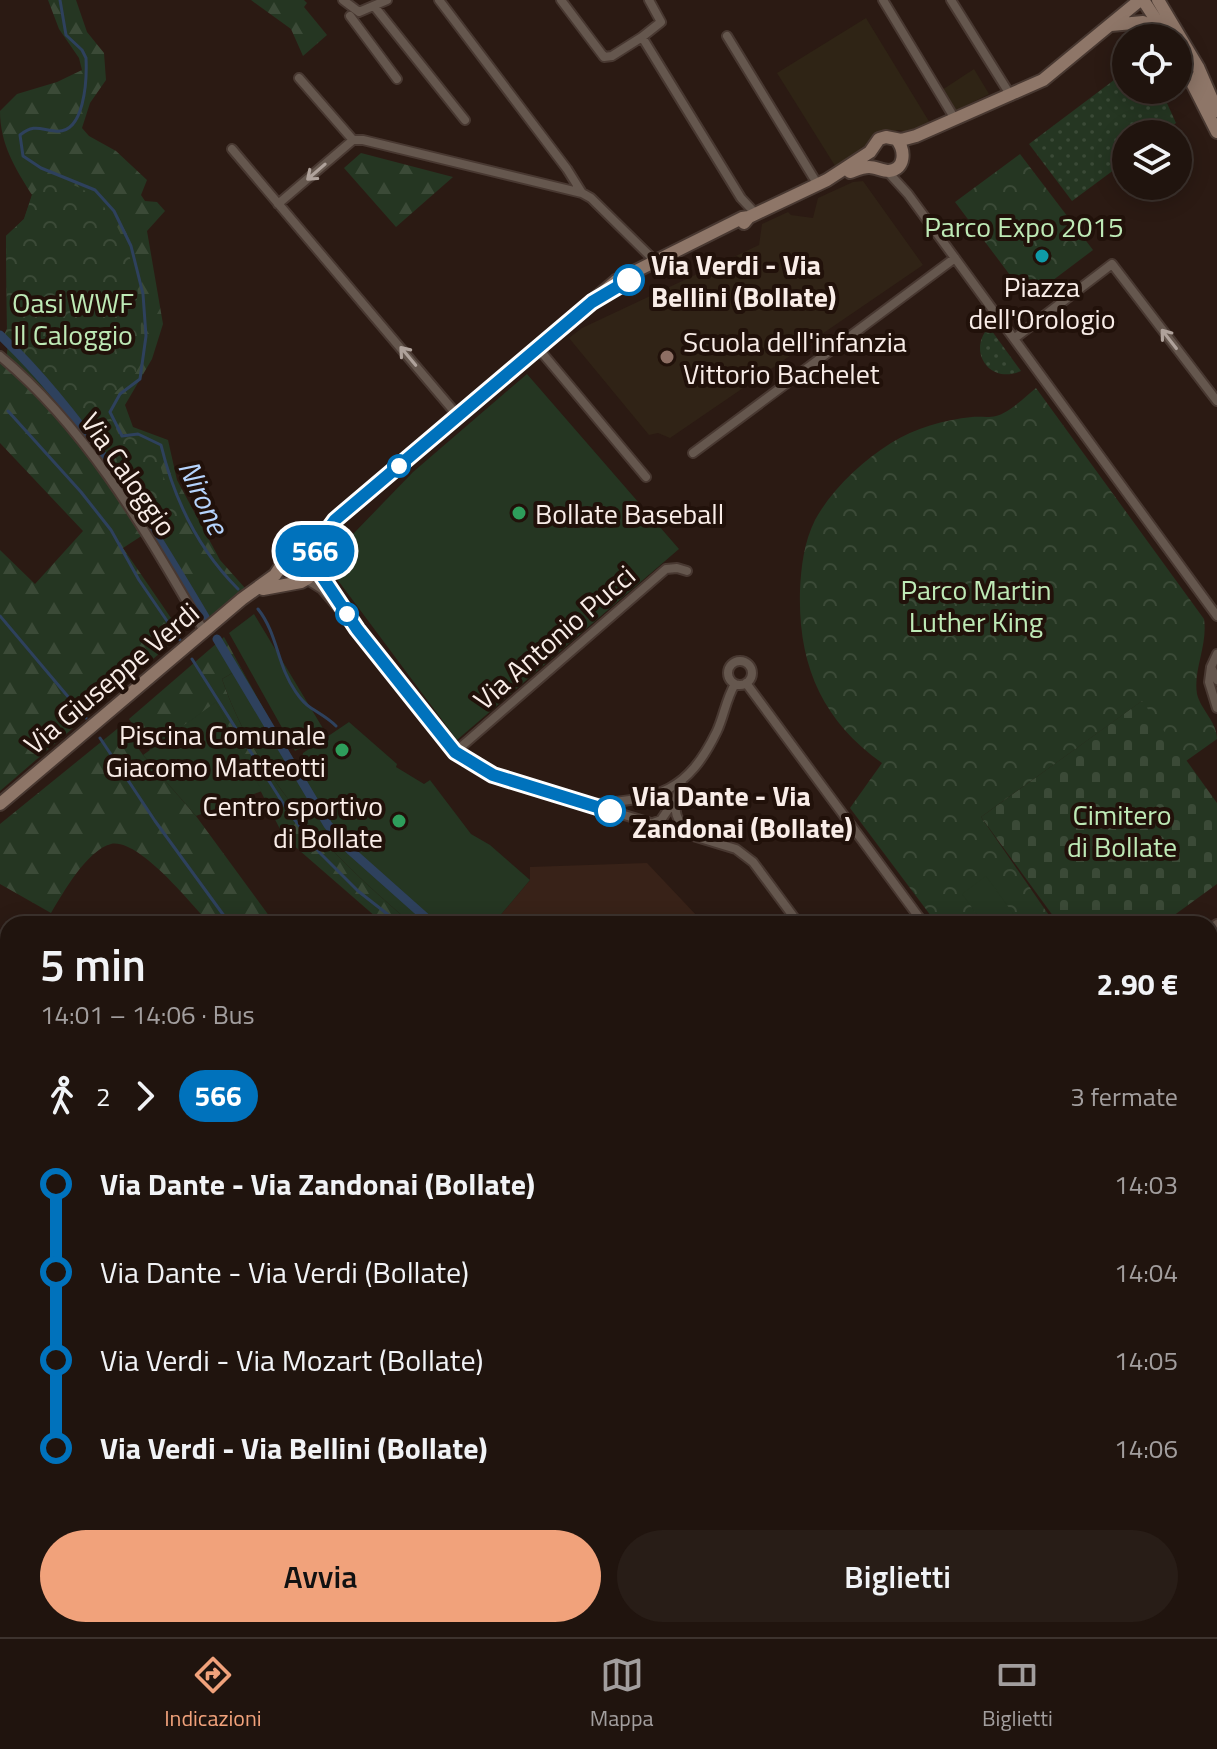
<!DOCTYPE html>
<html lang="it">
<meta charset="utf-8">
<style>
:root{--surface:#20140e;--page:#281d17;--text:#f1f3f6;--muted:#a29e9e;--line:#3d332e;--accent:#f1a27b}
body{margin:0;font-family:"Titillium Web",sans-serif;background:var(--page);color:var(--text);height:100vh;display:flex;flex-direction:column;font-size:30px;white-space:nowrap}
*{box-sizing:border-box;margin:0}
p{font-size:26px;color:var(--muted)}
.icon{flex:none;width:44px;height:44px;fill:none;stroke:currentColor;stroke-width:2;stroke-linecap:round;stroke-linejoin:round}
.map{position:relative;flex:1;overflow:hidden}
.sheet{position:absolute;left:0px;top:916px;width:1218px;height:722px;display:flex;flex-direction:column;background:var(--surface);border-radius:24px 24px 0 0;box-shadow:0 4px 20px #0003,0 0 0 2px var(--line)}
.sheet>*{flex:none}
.badge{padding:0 16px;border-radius:26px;font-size:28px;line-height:52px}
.controls{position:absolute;left:1112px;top:24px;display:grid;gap:16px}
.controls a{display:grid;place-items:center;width:80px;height:80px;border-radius:50%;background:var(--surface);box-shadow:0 4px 20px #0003,0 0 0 2px var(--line);font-size:40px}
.map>.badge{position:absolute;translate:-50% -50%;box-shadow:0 0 0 4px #fff}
.legs{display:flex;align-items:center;gap:12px;height:88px;padding:0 40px;font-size:26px}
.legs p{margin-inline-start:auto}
.overview{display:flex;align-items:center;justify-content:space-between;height:136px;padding:0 40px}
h1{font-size:44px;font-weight:600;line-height:60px}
.primary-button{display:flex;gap:16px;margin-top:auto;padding:16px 40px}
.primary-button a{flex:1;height:92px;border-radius:48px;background:var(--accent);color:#111;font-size:32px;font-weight:600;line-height:92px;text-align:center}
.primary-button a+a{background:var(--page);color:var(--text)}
ul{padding:0 40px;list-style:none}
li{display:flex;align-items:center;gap:28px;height:88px;font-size:30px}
li i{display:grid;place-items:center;width:12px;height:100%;margin:0 10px;background:currentColor}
li i::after{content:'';width:20px;height:20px;margin:-10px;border:6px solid;border-radius:50%;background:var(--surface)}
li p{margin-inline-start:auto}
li:first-child i{background:linear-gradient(#0000 50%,currentColor 0)}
li:last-child i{background:linear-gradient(currentColor 50%,#0000 0)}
.tabs{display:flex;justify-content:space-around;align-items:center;height:112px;border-top:2px solid var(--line);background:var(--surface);font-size:22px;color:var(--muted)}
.tabs a{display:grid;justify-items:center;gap:4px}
.tabs .on{color:var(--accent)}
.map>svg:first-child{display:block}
.commercial{fill:#2f2415}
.built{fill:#382218}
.education{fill:#302316}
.grass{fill:url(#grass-dots)}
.forest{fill:url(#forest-firs)}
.cemetery{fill:url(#cemetery-stones)}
.park{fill:url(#park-crowns)}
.garden{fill:#253622}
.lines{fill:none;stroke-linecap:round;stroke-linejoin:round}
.stream{stroke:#2e415d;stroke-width:3}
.canal{stroke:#2e415d;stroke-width:9}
.street-casing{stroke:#483831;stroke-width:12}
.secondary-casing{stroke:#483831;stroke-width:16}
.street{stroke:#65574e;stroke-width:8}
.secondary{stroke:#8e7668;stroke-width:12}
.oneway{stroke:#afa29b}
.line-1-casing{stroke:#fff;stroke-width:18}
.line-1{stroke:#0072bc;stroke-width:12}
.culture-dot{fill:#0f9aa8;stroke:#21110a;stroke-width:3}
.stop-1-dot{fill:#fff;stroke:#0072bc;stroke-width:4}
.education-dot{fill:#8d6e63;stroke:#21110a;stroke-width:3}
.leisure-dot{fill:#2e9e5b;stroke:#21110a;stroke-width:3}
.labels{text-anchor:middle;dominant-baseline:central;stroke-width:8;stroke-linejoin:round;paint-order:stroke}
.park-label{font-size:28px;fill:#beeab6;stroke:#21110a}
.stop-label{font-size:28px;font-weight:bold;fill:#f9ede8;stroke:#21110a;text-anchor:start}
.poi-label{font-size:28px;fill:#f9ede8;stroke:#21110a;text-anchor:start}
.street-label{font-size:28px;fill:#f9ede8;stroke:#21110a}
.water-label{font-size:30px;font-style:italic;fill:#b6d4fd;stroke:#21110a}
</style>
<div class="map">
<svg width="1217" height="1637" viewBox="0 0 1217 1637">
<defs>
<pattern id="grass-dots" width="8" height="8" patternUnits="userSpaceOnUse" patternTransform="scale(2)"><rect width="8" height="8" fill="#253622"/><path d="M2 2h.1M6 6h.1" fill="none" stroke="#3b4a37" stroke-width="1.8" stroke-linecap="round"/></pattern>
<pattern id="forest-firs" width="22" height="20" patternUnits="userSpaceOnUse" patternTransform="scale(2)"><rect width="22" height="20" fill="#253622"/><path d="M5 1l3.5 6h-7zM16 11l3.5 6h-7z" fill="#3b4a37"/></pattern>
<pattern id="cemetery-stones" width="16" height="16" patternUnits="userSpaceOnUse" patternTransform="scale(2)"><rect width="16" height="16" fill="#253622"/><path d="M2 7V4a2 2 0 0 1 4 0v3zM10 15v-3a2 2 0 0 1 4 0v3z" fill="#3b4a37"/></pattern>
<pattern id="park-crowns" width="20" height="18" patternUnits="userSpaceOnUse" patternTransform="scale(2)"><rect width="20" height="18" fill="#253622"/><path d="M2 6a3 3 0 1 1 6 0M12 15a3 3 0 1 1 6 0" fill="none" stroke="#3b4a37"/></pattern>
</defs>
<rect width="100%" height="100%" fill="#2b1a13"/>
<!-- commercial -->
<path class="commercial" d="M866 18 930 123 908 132 898 130 869 146 862 147 853 159 837 169 777 73Z
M974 69 989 94 955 111 942 90Z
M1217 924V1130L1210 1120V930Z"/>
<!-- built -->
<path class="built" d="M647 863 698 917 691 924H493L530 880V867Z
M0 1263 8 1266V1630H333L328 1637H0Z
M1217 1534V1637H1109L1114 1630H1210V1540Z"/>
<!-- education -->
<path class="education" d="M863 181 923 265 670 438 658 433 649 435 569 338 582 328 759 245 762 224 788 212 791 215 813 218 818 198 853 182Z"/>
<!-- grass -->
<path class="grass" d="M1126 71V90H1161L1176 123 1162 134H1126V161L1072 201 1029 144Z
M989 327 1021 371C991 385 966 352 989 327Z"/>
<!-- forest -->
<path class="forest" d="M48 0H76L87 32 104 53 106 80 90 103 82 128 89 136 116 151 147 180 141 195 145 201 157 202 165 211 147 231 163 324 152 359 125 405 133 427 168 440 177 480 220 560 245 588 204 621C146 525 91 431 7 355L8 345 2 339 7 329 6 236 24 219 32 195C15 168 0 144 0 111L17 94 57 82 82 70 79 58 59 29Z
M251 0H304L307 3 304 7 327 35 303 56 291 29Z
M361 153 453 177 396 227 344 168Z
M0 361C58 410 102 471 143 535L123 548 182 634 0 791V550L35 584 83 531 0 443Z
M224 637 241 668 222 679C256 779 332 856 412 924H384L284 837 216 703 150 750 129 719Z
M122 725 143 755 196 816 275 924H210C192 905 139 838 111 844 87 850 63 893 51 913L0 884V824Z
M0 950 8 953V1034L0 1047Z"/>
<!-- cemetery -->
<path class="cemetery" d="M1143 700 1217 803V884L1162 924H1059L981 817Z"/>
<!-- park -->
<path class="park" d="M1020 154 1093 250 1028 299 955 202Z
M49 176C62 181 77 185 89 193 134 224 150 322 136 371 133 381 121 385 115 393 111 398 109 404 106 409L119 435 136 438 154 446 166 484 182 521 153 537C111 471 66 408 7 355L8 345 2 339 7 329 6 236 24 219 32 195Z
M1036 388 1204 619C1208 645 1193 670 1197 694 1201 710 1217 722 1217 739L1186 761 1142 701 981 817 1055 924H937L850 808 882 763C822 720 798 665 800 591 801 567 804 542 815 520 832 489 862 461 891 443 915 428 944 420 972 417 979 416 988 418 996 416 1009 413 1025 397 1036 388Z"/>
<!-- garden -->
<path class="garden" d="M527 374 679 549 457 740 325 563 413 472Z
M254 614 327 735 295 751 229 633Z
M241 668 296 767 301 765 303 753 349 722 397 764 396 767 424 784 430 780 471 834 490 845 530 880 493 924H412C332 856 256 779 222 679Z
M216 702 262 791 196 816 143 755Z
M986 876 1020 923 1018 924H984L962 894Z"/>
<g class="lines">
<!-- stream -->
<path class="stream" d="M60 0 66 35 82 50 86 58C87 79 85 135 55 131 39 129 34 124 20 135L23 156 41 168 95 190 114 211 131 246 143 294 146 336 140 379 120 394 110 412 122 436 138 434 161 445C174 499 199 550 238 589
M8 411 81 492 111 530 139 580 180 640
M258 609C273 628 276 650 285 672 290 684 300 701 311 708 320 714 328 718 336 726
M0 616 86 718
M192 659 288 811 320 853 358 891 400 924
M100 738 155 821 230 924
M423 1630 431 1637
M1189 1630 1204 1637"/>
<!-- canal -->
<path class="canal" d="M0 335C83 414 147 519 205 617
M217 639 328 825 351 851 433 924
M1159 1630 1165 1637"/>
<defs>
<path id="street" d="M343 0 359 12 387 0
M439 0 567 169 582 193 591 198 658 264
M561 0 604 57 612 56 642 37
M649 0 661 22 642 37 741 198 756 214
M883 0 955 119
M951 0 1011 96
M374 6 465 120
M350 16 397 79
M727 36 818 185
M299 78 353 140
M353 140H363L582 193
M232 149 458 416
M887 171 908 194 1217 616
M278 204 353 140
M1015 338 1112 264 1217 401
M538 348 646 477
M0 356C89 430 146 532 204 631
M693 453 955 258
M313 564 346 611
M306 579 322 589 357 629 445 742 460 757 493 775 736 849 753 862 799 924
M1217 654 1211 667 1217 680
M728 673a12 12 0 1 1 24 0a12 12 0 1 1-24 0Z
M1211 667 1209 682 1217 708
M746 683 924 924
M455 752 666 569 677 568 687 571
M682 781C673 802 671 816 689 834
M596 804C659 798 687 793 717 731 724 716 726 699 735 684
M653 823 661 820 674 801
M1210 929 1217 924
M0 937 8 941
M1210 1118 1217 1127
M1210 1219 1217 1214
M1210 1284H1217
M0 1610 8 1614
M377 1630 385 1637
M751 1630 752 1637
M329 1637 335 1630
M599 1637 603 1630
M643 1637 647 1630"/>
<path id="secondary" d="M1143 0 1164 32
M1158 0 1198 67 1217 111
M1111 25 1143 22 1166 35
M1178 55 1217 132
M850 172C856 170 862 167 869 167 876 167 882 171 889 171 906 169 905 150 897 140
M744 223 749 217 827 180 870 152 879 139 886 137 901 140 916 136 1043 80 1140 0
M263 589 301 582 308 578 313 564 308 556 296 552
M0 804 242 599 275 575 288 556 311 541 616 281 742 218 749 217
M0 1253 8 1256
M908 1630 922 1637"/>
</defs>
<!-- street casing -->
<use href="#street" class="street-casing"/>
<!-- secondary casing -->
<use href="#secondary" class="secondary-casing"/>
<!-- street -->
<use href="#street" class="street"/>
<!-- secondary -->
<use href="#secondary" class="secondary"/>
</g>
<!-- one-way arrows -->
<defs><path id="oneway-shaft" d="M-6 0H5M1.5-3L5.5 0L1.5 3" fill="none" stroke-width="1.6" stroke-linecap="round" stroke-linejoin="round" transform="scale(2)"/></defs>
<g class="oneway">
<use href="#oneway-shaft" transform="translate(316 172) rotate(139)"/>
<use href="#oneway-shaft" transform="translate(1169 339) rotate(-128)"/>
<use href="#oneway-shaft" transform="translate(408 356) rotate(-130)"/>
</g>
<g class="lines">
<defs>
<path id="line-1" d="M610 811 493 775 455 752 357 629 311 560 319 542 335 520 592 302 629 280"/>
</defs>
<!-- line-1 casing -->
<use href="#line-1" class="line-1-casing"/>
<!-- line-1 -->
<use href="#line-1" class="line-1"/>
</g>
<!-- markers -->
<circle class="culture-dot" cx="1042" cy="256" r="8"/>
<g class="stop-1-dot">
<circle cx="629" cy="280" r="14"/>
<circle cx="399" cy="466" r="10"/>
<circle cx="347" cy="614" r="10"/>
<circle cx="610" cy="811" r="14"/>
</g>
<circle class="education-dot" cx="667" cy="357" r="8"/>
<g class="leisure-dot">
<circle cx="519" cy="513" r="8"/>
<circle cx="342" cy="750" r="8"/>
<circle cx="399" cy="821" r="8"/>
</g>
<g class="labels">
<!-- park labels -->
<g class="park-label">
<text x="1024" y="226">Parco Expo 2015</text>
<text x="73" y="302">Oasi WWF<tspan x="73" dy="32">Il Caloggio</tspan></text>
<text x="976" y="589">Parco Martin<tspan x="976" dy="32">Luther King</tspan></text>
<text x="1122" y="814">Cimitero<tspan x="1122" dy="32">di Bollate</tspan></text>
</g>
<!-- stop labels -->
<g class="stop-label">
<text x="651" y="264">Via Verdi - Via<tspan x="651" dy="32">Bellini (Bollate)</tspan></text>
<text x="632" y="795">Via Dante - Via<tspan x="632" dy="32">Zandonai (Bollate)</tspan></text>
</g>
<!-- poi labels -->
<g class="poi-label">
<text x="1042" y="286" text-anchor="middle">Piazza<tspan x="1042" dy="32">dell'Orologio</tspan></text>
<text x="683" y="341">Scuola dell'infanzia<tspan x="683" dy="32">Vittorio Bachelet</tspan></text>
<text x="535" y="513">Bollate Baseball</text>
<text x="326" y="734" text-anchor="end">Piscina Comunale<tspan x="326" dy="32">Giacomo Matteotti</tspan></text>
<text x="383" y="805" text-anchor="end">Centro sportivo<tspan x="383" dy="32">di Bollate</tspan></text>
</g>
<!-- street labels -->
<g class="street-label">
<text transform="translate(129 474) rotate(55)">Via Caloggio</text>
<text transform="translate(554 637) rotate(-41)">Via Antonio Pucci</text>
<text transform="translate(111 678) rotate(-40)">Via Giuseppe Verdi</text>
</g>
<!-- water labels -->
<g class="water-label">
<text transform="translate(204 497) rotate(65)">Nirone</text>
</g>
</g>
</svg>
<div class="controls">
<a><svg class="icon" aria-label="locate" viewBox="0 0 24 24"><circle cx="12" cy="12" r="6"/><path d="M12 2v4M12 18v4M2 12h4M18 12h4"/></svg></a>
<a><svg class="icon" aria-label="layers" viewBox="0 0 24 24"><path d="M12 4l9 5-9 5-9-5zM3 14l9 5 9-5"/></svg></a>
</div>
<b class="badge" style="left:315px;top:551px;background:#0072bc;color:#fff">566</b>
<section class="sheet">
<div class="overview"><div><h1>5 min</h1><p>14:01 – 14:06 · Bus</p></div><b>2.90 €</b></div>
<div class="legs"><svg class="icon" aria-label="walk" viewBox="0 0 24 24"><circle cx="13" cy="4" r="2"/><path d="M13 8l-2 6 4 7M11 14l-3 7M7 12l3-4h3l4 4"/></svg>2<svg class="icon" aria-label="forward" viewBox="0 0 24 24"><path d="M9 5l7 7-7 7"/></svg><b class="badge" style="background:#0072bc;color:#fff">566</b><p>3 fermate</p></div>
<ul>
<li><i style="color:#0072bc"></i><b>Via Dante - Via Zandonai (Bollate)</b><p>14:03</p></li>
<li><i style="color:#0072bc"></i><span>Via Dante - Via Verdi (Bollate)</span><p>14:04</p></li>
<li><i style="color:#0072bc"></i><span>Via Verdi - Via Mozart (Bollate)</span><p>14:05</p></li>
<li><i style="color:#0072bc"></i><b>Via Verdi - Via Bellini (Bollate)</b><p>14:06</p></li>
</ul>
<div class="primary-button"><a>Avvia</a><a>Biglietti</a></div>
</section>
</div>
<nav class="tabs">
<a class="on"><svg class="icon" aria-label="directions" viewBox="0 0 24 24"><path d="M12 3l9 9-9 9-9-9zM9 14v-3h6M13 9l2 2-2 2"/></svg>Indicazioni</a>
<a><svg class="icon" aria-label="map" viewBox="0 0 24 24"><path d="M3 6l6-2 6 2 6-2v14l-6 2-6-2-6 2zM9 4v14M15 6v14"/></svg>Mappa</a>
<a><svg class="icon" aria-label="tickets" viewBox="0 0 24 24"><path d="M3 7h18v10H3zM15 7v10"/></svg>Biglietti</a>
</nav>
